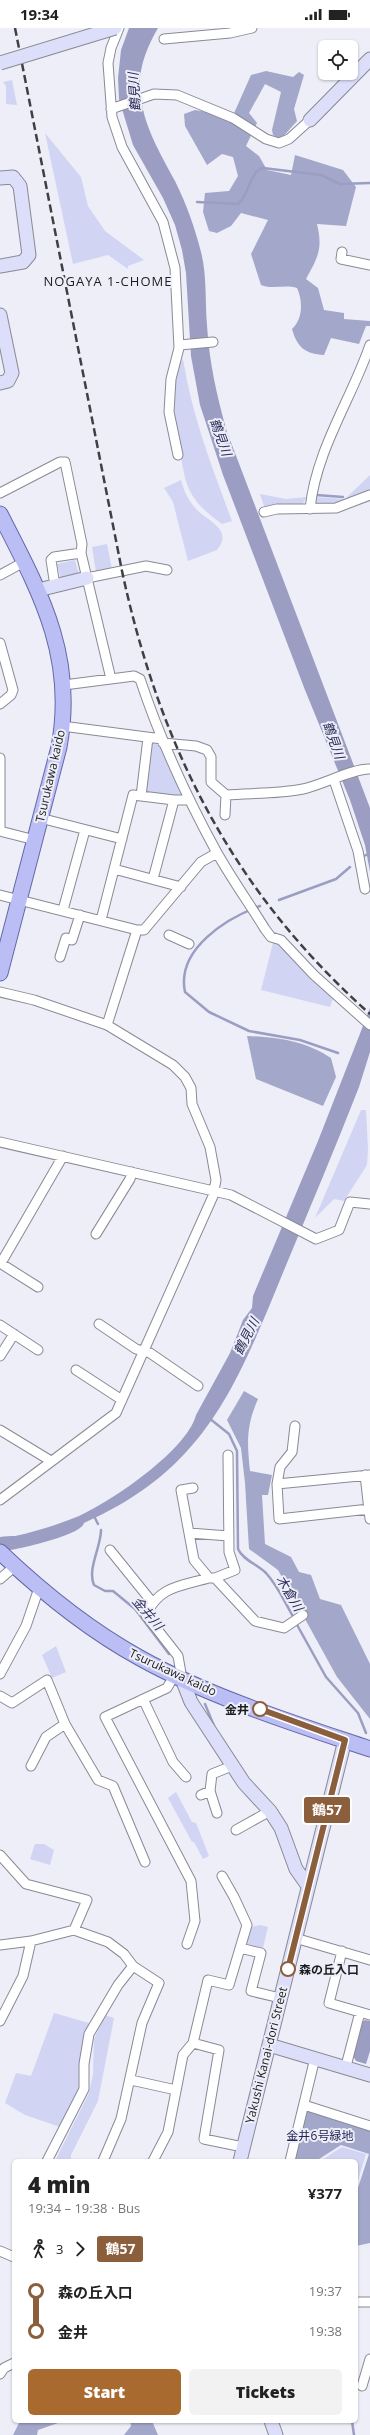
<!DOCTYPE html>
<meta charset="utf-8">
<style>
:root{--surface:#fff;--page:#f2f2f2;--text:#222;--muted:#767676;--accent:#a96a30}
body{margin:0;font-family:"Open Sans","Noto Sans JP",sans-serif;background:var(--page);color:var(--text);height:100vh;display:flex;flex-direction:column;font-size:15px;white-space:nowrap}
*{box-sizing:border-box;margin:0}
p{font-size:13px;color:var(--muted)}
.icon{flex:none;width:22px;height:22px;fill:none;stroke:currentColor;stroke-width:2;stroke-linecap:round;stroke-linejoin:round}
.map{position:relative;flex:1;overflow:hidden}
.sheet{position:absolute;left:12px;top:2131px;width:346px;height:264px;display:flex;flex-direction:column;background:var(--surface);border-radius:6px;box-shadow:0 1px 3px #0004}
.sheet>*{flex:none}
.badge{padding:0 8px;border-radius:3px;font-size:14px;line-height:26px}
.controls{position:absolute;left:318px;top:12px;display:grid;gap:8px}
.controls a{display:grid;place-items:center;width:40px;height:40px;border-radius:6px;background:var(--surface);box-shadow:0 1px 3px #0004;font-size:20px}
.map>.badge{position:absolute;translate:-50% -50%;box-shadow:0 0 0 2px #fff}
.legs{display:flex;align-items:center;gap:6px;height:44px;padding:0 16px;font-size:13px}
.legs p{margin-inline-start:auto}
.summary{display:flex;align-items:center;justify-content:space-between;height:68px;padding:0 16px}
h1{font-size:22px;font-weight:800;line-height:30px}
.action{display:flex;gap:8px;margin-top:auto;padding:8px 16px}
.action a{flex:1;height:46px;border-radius:6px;background:var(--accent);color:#fff;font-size:16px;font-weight:800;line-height:46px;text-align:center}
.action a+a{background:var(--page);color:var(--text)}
ul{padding:0 16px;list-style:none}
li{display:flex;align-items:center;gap:14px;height:40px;font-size:15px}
li i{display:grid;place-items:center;width:6px;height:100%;margin:0 5px;background:currentColor}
li i::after{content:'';width:10px;height:10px;margin:-5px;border:3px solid;border-radius:50%;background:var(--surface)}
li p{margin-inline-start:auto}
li:first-child i{background:linear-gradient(#0000 50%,currentColor 0)}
li:last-child i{background:linear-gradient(currentColor 50%,#0000 0)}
.status{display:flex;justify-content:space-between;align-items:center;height:28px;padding:0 20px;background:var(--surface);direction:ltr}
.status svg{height:11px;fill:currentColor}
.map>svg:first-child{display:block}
.green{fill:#d1d5f3}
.forest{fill:#a3a7ca}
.water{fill:#9b9ec2}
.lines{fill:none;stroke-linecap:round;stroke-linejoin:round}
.stream{stroke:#9b9ec2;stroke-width:2.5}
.street-casing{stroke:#898a94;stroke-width:11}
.secondary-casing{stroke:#898a94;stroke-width:15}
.primary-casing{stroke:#6668a6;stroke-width:17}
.street{stroke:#fff;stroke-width:9}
.secondary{stroke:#dddefa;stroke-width:13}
.primary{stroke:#bbbdf5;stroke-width:15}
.rail{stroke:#3f4044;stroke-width:2.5;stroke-dasharray:8 4;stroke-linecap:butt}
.secondary-bridge-casing{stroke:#898a94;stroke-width:15;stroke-linecap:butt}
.secondary-bridge{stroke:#dddefa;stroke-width:13}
.line-1-casing{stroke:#fff;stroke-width:9}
.line-1{stroke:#8b5e3c;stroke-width:6}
.stop-1-dot{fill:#fff;stroke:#8b5e3c;stroke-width:2}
.labels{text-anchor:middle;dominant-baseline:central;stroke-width:4;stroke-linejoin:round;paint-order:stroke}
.street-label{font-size:12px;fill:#1b1c1f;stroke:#edeef8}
.stop-label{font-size:12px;font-weight:bold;fill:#1b1c1f;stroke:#edeef8;text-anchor:end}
.park-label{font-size:12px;fill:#252553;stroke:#edeef8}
.water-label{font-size:13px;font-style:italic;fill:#2c2c5a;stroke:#edeef8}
.neighbourhood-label{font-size:13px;letter-spacing:1px;fill:#1b1c1f;stroke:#edeef8}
</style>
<div class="status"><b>19:34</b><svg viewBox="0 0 49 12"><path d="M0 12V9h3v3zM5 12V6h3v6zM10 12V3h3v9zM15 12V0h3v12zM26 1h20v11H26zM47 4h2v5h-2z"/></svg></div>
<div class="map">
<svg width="370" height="2407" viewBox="0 0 370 2407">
<rect width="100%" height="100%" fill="#edeef8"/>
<!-- green -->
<path class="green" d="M12 52 17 77 6 76V58L3 54Z
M45 105 81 149 88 178 105 203 144 232 128 238V241L108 227 73 236Z
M183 331C192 388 212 439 232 493L222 496C204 483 191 472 185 450 179 417 162 360 183 331Z
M370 447V463L338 476H318L315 472V469L345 471Z
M181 452C184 463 188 472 196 481 207 493 234 501 217 522L188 533 173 474 164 460Z
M260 466 286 471 307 469 302 477 265 481Z
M107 516 112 541 96 544 92 519Z
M75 532 79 547 61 551 57 536Z
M152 714 161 718 182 765 179 770 144 764Z
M273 915H278L333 971 330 979 261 962Z
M361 1082H366L368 1121 367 1137 344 1173 334 1171 315 1190Z
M56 1618 66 1644 52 1650 42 1627Z
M176 1764 192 1794 196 1795 209 1828 203 1831 194 1814H192L168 1770Z
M35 1816H44L54 1822 50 1837 30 1831Z
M260 1897 268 1899 263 1920 246 1916 251 1899Z
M54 1985 89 1995 85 2007 80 2058 60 2099 25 2087 5 2075 16 2045 31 2048Z
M105 1987 114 1990 98 2073 71 2127V2133H55L89 2065 93 2046 94 2011Z
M342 2119 366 2126 356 2159V2133H320Z"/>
<!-- forest -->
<path class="forest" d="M266 43 293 49 299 44 304 47 294 81 297 93 281 111 273 107 272 102 281 64 265 56 249 85 257 95 246 118 259 128 267 142 291 147 295 127 343 142 356 159 346 198 317 196C323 221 318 229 306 251L318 260 324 282 344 285V291L370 293V298H366L359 316 331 310 324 327C305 326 297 319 292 301 303 291 303 273 297 260 285 256 273 262 261 257L251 226 268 192 241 185 231 198 217 205 209 203 203 184 205 165 229 163 238 148 233 129 222 126 207 137 185 98 184 86 195 82 207 84 231 92 251 47Z
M247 1008C276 1009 306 1013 331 1030L336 1049 323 1078 256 1051Z
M244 1363 258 1371C246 1398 247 1415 250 1443L272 1447 268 1467H262L265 1516 291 1529 299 1544 311 1547 320 1571 341 1577 370 1636V1691L337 1649 278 1542 249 1521 245 1455 241 1420 227 1392Z
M307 2083 370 2103V2215L356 2218V2166L369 2126 341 2117 316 2133H294Z
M20 2393H79L58 2395 38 2402 37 2407H13Z
M130 2393H152L158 2407H124L131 2398Z"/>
<!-- water -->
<path class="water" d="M129 0H158C147 19 138 41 140 63 143 97 159 123 175 153 186 175 195 200 201 224 207 247 205 273 207 297 209 333 217 369 227 404L370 780V844L365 817 350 772 305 662 223 447 200 377 191 328 186 245 182 222 175 197 163 170 133 117 119 71 118 50 121 22Z
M370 980V1024L359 1059C336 1118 311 1177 287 1235 238 1353 209 1440 84 1495 81 1508 14 1522 0 1524V1509C5 1508 10 1508 15 1508 35 1504 60 1496 79 1488 112 1473 187 1422 196 1387L230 1325 243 1292 252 1280 253 1268 318 1113Z
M365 1992 370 1993V2023L366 2036 356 2033 353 2028 362 1994Z"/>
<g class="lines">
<!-- stream -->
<path class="stream" d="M197 174 238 176C249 167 250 143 263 140L321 147 340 156 370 155
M316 467 343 469
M364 828 370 825
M279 872 336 851 350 839
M260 878C227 890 176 921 185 964L209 984 249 1003 300 1012 338 1025
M209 1390 229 1406 237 1423 238 1521C243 1532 257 1536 266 1545 278 1558 285 1575 294 1590
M94 1488 98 1496
M101 1502C101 1519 87 1541 94 1557L105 1563H113L135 1581 169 1626
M296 1595 326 1649 358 1685 366 1705
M205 1676 214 1698
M352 2393 354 2407"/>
<defs>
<path id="street" d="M119 0 111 20 108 35 112 89 122 119 163 194 175 240 179 320 171 351 169 384 178 427
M164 11 230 5 252 0
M111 81 154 66 177 67 233 90 266 111 279 115 289 111 310 92
M342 224 341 231 370 237
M179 317 213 314
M0 465 60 434H65L82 516 81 525
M310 481C316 422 351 372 370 317
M264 484 277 481 336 480 370 467
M0 547 24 534
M87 550 146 538 167 542
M55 558 51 532 54 529 81 525 111 651
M0 615 13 662 11 667 0 676
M64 657 134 648 140 651C160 711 186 768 216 823 231 850 249 875 265 901L271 909 281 912 314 947 370 997
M62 698 162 711
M163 715 196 718 207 722 211 729V754L226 767C251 765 278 766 303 761 322 757 354 740 370 741
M0 730V803L35 812
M334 752 358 823 365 861
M141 768 148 710
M225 787 226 767
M40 790 122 811
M114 841 181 859
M153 851 174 772
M0 867 137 902H144L201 834 217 825
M63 882 85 802
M101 892 133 767 174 772H189
M169 907 189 916
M60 929 66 910 72 912 80 887
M0 964 34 972 107 997 173 1037 185 1049 191 1060 192 1076 210 1119 216 1152 213 1168 116 1385 0 1472
M107 997 137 902
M0 1114 231 1167 316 1211 339 1202 350 1174 370 1176
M96 1206 130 1151 132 1144
M0 1235 38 1259
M1 1235 63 1128
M99 1296 136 1321 150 1325 198 1358
M0 1297 38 1322
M0 1328 14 1306
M76 1342 122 1372
M295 1398 292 1424 280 1439 277 1456 279 1491 369 1481
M0 1402 51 1433
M365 1447 370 1491
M277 1456 370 1447
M193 1460 181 1462 194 1532 209 1550H215L255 1593 284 1600 303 1587
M189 1505 229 1508
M110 1522 152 1574
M215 1550 235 1542 229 1524 228 1427
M0 1551 15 1538
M0 1646 26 1598 39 1560
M174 1648 167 1660 105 1689 191 1853 195 1893 187 1916
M182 1651 178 1628 146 1587C159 1558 181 1558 209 1550
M0 1668 12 1675 47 1652 65 1696 98 1752 113 1758 145 1834
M143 1671 173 1734 186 1749
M31 1738 46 1709 65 1696
M201 1767 210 1763
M217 1785 210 1763 212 1746 232 1738
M236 1802 270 1783
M0 1827 26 1856 87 1872 74 1902
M295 1910 370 1932
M0 1917 31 1913 74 1902 108 1914 124 1926 133 1938 159 1955 142 1995 121 2091 103 2133
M240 1920 261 1925 251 1963 280 1970
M342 1923 329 1975 370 1987
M0 1993 23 1948 31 1913
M193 2015 219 2022 204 2111 243 2119
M346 2038 360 1984
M131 2052 176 2062
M304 2077 370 2098
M47 2133 84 2061V2036L89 2006 118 1957 133 1938
M153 2133 168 2104 183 2027 193 2015 208 1952 229 1957 247 1897 234 1869 222 1848
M290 2133 315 2030
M0 2223 14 2229
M356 2274H370
M0 2346 4 2340 14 2335
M362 2358 370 2331"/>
<path id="secondary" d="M310 92 370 31
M0 150 13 149 20 158 29 227 23 234 0 238
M0 287 12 345 8 353 0 355
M38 562 87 550
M182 1651 191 1674 244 1755 270 1783 281 1800 296 1841 308 1858
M269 2017 370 2047
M240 2133 345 1712
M271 2393 276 2407"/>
<path id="primary" d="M0 486C40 564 76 628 59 719L0 945
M0 1524C42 1564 89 1602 140 1630 210 1669 293 1695 370 1721"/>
</defs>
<!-- street casing -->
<use href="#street" class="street-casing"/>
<!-- secondary casing -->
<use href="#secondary" class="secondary-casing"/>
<!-- primary casing -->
<use href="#primary" class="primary-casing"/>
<!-- street -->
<use href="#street" class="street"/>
<!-- secondary -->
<use href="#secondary" class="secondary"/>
<!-- primary -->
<use href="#primary" class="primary"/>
<!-- rail -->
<path class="rail" d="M15 0 122 543C160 720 233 864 370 986"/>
<defs>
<path id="secondary-bridge" d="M0 35 115 0"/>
</defs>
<!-- secondary-bridge casing -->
<use href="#secondary-bridge" class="secondary-bridge-casing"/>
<!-- secondary-bridge -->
<use href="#secondary-bridge" class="secondary-bridge"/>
</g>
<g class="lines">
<defs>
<path id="line-1" d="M260 1681 345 1712 288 1941"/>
</defs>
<!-- line-1 casing -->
<use href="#line-1" class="line-1-casing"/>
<!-- line-1 -->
<use href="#line-1" class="line-1"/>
</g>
<!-- markers -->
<g class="stop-1-dot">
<circle cx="260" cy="1681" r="7"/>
<circle cx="288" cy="1941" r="7"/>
</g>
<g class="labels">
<!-- street labels -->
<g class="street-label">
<text transform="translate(50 748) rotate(-77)">Tsurukawa kaido</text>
<text transform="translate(173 1644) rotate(25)">Tsurukawa kaido</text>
<text transform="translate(266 2027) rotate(-76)">Yakushi Kanai-dori Street</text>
</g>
<!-- stop labels -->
<g class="stop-label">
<text x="249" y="1681">金井</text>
<text x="299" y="1941" text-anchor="start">森の丘入口</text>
</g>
<!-- park labels -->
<g class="park-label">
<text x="320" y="2107">金井6号緑地</text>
</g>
<!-- water labels -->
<g class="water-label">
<text transform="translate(134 64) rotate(-94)">鶴見川</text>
<text transform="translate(221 409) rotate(70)">鶴見川</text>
<text transform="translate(334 712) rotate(70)">鶴見川</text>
<text transform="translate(246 1308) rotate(-63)">鶴見川</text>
<text transform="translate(290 1565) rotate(59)">木倉川</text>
<text transform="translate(148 1585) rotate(49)">金井川</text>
</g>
<!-- neighbourhood labels -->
<g class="neighbourhood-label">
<text x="108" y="253">NOGAYA 1-CHOME</text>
</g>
</g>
</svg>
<div class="controls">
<a><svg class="icon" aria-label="locate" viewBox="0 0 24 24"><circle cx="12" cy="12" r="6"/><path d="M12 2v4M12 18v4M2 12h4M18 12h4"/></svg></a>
</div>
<b class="badge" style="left:327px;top:1782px;background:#8b5e3c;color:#fff">鶴57</b>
<section class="sheet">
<div class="summary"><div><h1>4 min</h1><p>19:34 – 19:38 · Bus</p></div><b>¥377</b></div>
<div class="legs"><svg class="icon" aria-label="walk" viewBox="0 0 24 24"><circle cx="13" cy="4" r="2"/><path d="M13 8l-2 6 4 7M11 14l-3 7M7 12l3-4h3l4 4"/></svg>3<svg class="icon" aria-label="forward" viewBox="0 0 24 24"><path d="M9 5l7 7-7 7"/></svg><b class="badge" style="background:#8b5e3c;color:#fff">鶴57</b></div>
<ul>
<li><i style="color:#8b5e3c"></i><b>森の丘入口</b><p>19:37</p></li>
<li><i style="color:#8b5e3c"></i><b>金井</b><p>19:38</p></li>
</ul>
<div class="action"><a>Start</a><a>Tickets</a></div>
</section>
</div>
